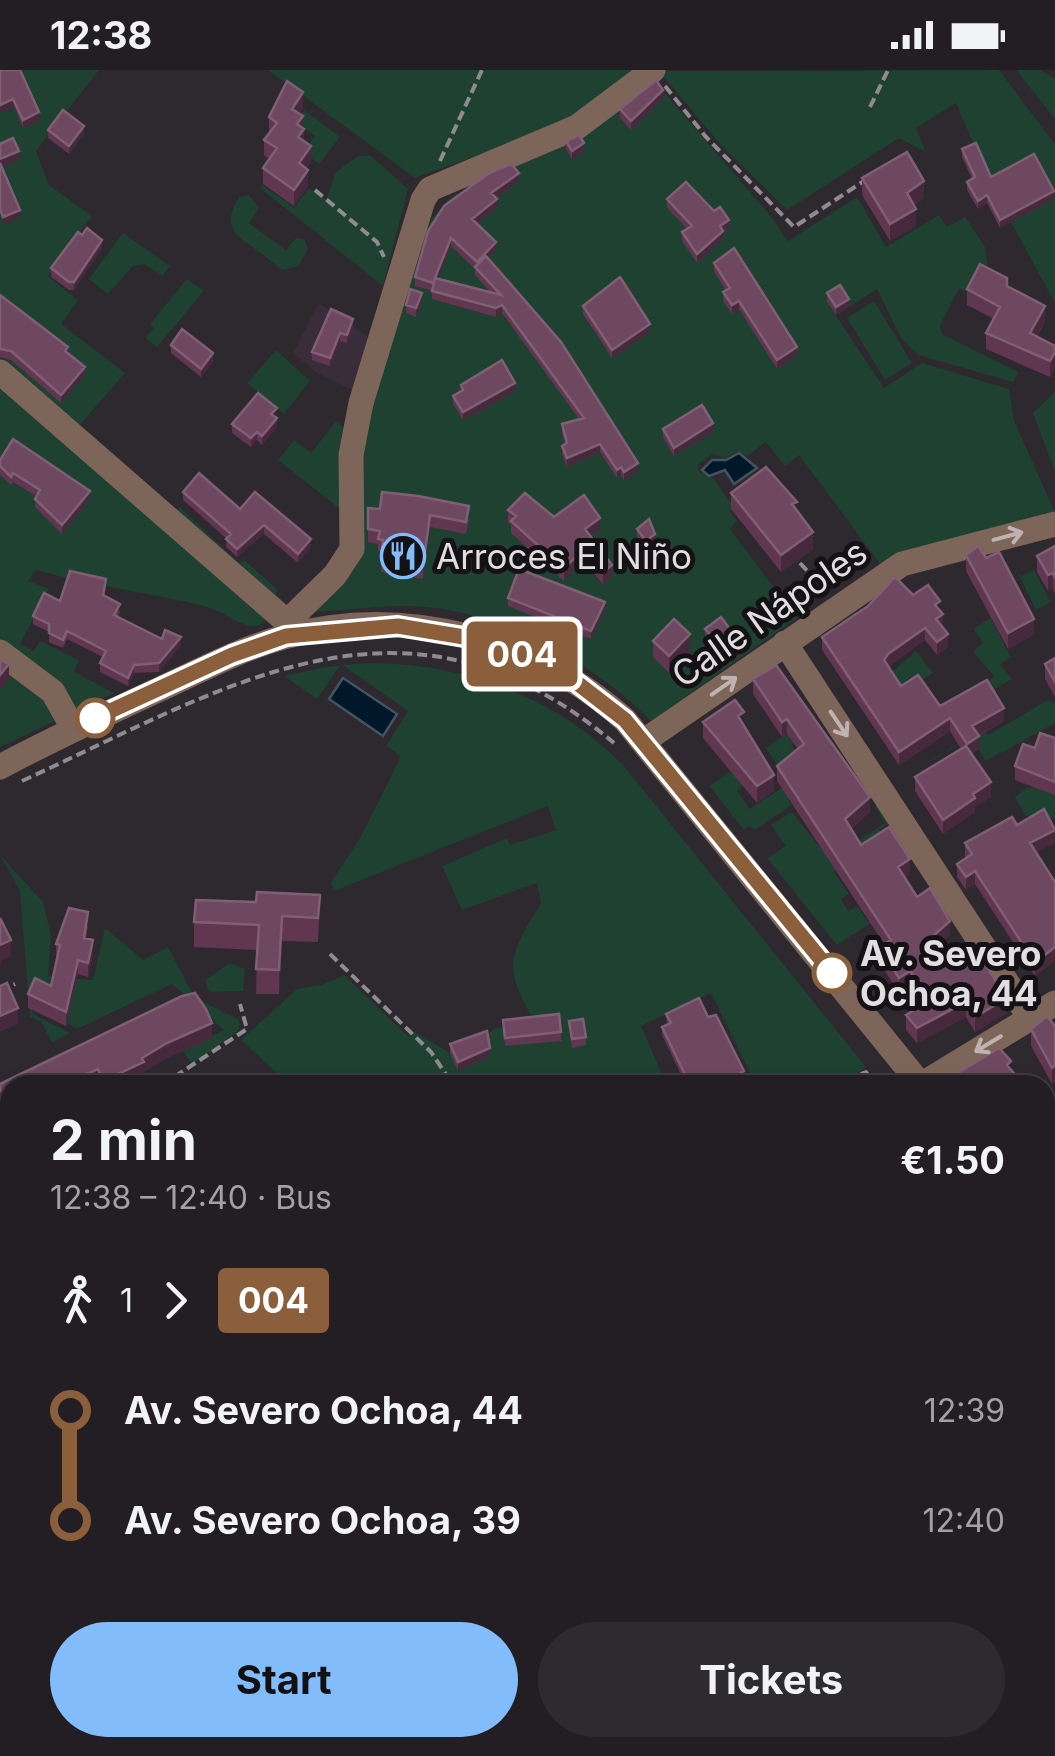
<!DOCTYPE html>
<meta charset="utf-8">
<style>
:root{--surface:#221e23;--page:#2e2b30;--text:#f1f3f6;--muted:#a2a2a6;--line:#3f3c41;--accent:#83bcfb}
body{margin:0;font-family:Inter,sans-serif;background:var(--page);color:var(--text);height:100vh;display:flex;flex-direction:column;font-size:38px;white-space:nowrap}
*{box-sizing:border-box;margin:0}
p{font-size:32px;color:var(--muted)}
.icon{flex:none;width:55px;height:55px;fill:none;stroke:currentColor;stroke-width:2;stroke-linecap:round;stroke-linejoin:round}
.map{position:relative;flex:1;overflow:hidden}
.details{position:absolute;left:0px;top:1005px;width:1055px;height:682px;display:flex;flex-direction:column;background:var(--surface);border-radius:30px 30px 0 0;box-shadow:0 5px 15px #0003,0 0 0 2px var(--line)}
.details>*{flex:none}
.badge{padding:0 20px;border-radius:8px;font-size:35px;line-height:65px}
.map>.badge{position:absolute;translate:-50% -50%;box-shadow:0 0 0 5px #fff}
.legs{display:flex;align-items:center;gap:15px;height:110px;padding:0 50px;font-size:32px}
.legs p{margin-inline-start:auto}
.summary{display:flex;align-items:center;justify-content:space-between;height:170px;padding:0 50px}
h1{font-size:55px;font-weight:700;line-height:75px}
.primary-button{display:flex;gap:20px;margin-top:auto;padding:20px 50px}
.primary-button a{flex:1;height:115px;border-radius:60px;background:var(--accent);color:#111;font-size:40px;font-weight:700;line-height:115px;text-align:center}
.primary-button a+a{background:var(--page);color:var(--text)}
ul{padding:0 50px;list-style:none}
li{display:flex;align-items:center;gap:35px;height:110px;font-size:38px}
li i{display:grid;place-items:center;width:15px;height:100%;margin:0 12px;background:currentColor}
li i::after{content:'';width:25px;height:25px;margin:-12px;border:8px solid;border-radius:50%;background:var(--surface)}
li p{margin-inline-start:auto}
li:first-child i{background:linear-gradient(#0000 50%,currentColor 0)}
li:last-child i{background:linear-gradient(currentColor 50%,#0000 0)}
.status{display:flex;justify-content:space-between;align-items:center;height:70px;padding:0 50px;background:var(--surface);direction:ltr}
.status svg{height:28px;fill:currentColor}
.map>svg:first-child{display:block}
.built{fill:#382d39}
.green{fill:#1e4131}
.water{fill:#001829;stroke:#445360;stroke-width:2.5}
.lines{fill:none;stroke-linecap:round;stroke-linejoin:round}
.path{stroke:#908b91;stroke-width:4;stroke-dasharray:10 5;stroke-linecap:butt}
.minor{stroke:#7d6659;stroke-width:25}
.wall{fill:#603650;fill-rule:evenodd}
.shaded-wall{fill:#46293c}
.building{fill:#6e4860;stroke:#805f74;stroke-width:2.5}
.oneway{stroke:#beb3b1}
.line-1-casing{stroke:#fff;stroke-width:22}
.line-1{stroke:#8b5e3c;stroke-width:15}
.stop-1-dot{fill:#fff;stroke:#8b5e3c;stroke-width:5}
.labels{text-anchor:middle;dominant-baseline:central;stroke-width:10;stroke-linejoin:round;paint-order:stroke}
.poi-label{font-size:35px;fill:#e1dde1;stroke:#141215;text-anchor:start}
.street-label{font-size:35px;fill:#e1dde1;stroke:#141215}
.stop-label{font-size:35px;font-weight:bold;fill:#e1dde1;stroke:#141215;text-anchor:start}
</style>
<div class="status"><b>12:38</b><svg viewBox="0 0 49 12"><path d="M0 12V9h3v3zM5 12V6h3v6zM10 12V3h3v9zM15 12V0h3v12zM26 1h20v11H26zM47 4h2v5h-2z"/></svg></div>
<div class="map">
<svg width="1055" height="1686" viewBox="0 0 1055 1686">
<rect width="100%" height="100%" fill="#2e282f"/>
<!-- built -->
<path class="built" d="M319 233 368 267 356 322 317 303 293 283Z"/>
<!-- green -->
<path class="green" d="M0 0H99L36 81 49 115 92 146 48 206 78 230 61 254 125 303 79 356 176 440 180 437 240 494 244 490 278 520 275 523 282 530C276 539 267 555 255 556 238 556 225 542 207 537 147 522 97 517 36 500L28 511 49 519 20 574 34 581 40 571 79 590 74 602 114 623 0 677Z
M268 0H634L571 52 415 108Z
M999 0 1055 74V233L1011 152 1053 128 991 115 956 33 916 58 926 82 899 68 787 140 720 74 659 1Z
M1016 0H1040L1055 9V49Z
M651 7 769 144 788 171 857 127 886 177 939 145 947 157 965 147 985 177 988 199 970 223 959 218 940 255 942 264 1018 302 1013 312 918 285 901 268 877 219 849 237 827 232 884 318 922 293 1009 319 1014 351 1055 442 900 483 880 494 799 385 785 396 766 372 747 386 738 381 724 388 713 384 698 394V401L714 409 734 437 730 441 737 451 730 459 797 548 651 651C594 594 509 545 427 537 388 533 349 541 311 542L342 509 361 374 423 159 450 127 579 64Z
M304 40 340 67 319 94 303 82 315 66 296 52Z
M358 86H371L408 119 383 216 260 118 262 115 294 137 309 118 326 130 336 102Z
M249 125 259 138 249 153 286 180 296 168 304 169 308 179 299 196 283 200C273 194 266 186 256 180 233 163 222 156 239 127Z
M123 163 170 196 162 206 144 194 133 196 108 224 89 209Z
M187 209 204 221 157 277 145 268 154 258 150 254Z
M874 231 912 293 885 310 847 248Z
M276 280 310 311 284 344 247 313Z
M1055 322V402L1033 343Z
M336 351 347 360 340 439 278 390 294 370 311 383Z
M1012 490 1021 506 1034 500 1051 532 1036 540Z
M991 548 1011 587 1000 594 1012 609 991 621 985 614 994 606 973 582 983 572 973 559Z
M916 581 933 603 916 615 911 607 894 618 886 607Z
M369 593C464 593 557 627 624 696L866 997 853 1005 860 1015H756L711 923 641 956 667 1015H290L241 970 297 919 321 915 344 905 409 967 415 962 450 983 497 958 547 949 530 944C501 893 513 880 541 833L537 813 462 840 442 796 507 768 510 775 556 760 548 736 334 821 331 812 360 768 397 695 400 686 386 676 408 641 341 594 317 629 284 606C313 599 340 594 369 593Z
M1048 630 1055 633V653L986 691 971 667 904 708 968 667 976 646 988 665Z
M789 662 795 671 791 675 816 713 849 693 789 731 792 735 754 760 750 756 744 760 709 716 739 696 744 713 737 721 750 739 789 713 766 678Z
M1055 713V749L1025 745 1015 727 1027 718Z
M879 733 891 752 879 760 887 770 834 802 849 824 841 829 848 841 857 836 868 852 898 835 837 875 767 788 786 776 771 755 792 742 830 790 885 753 875 736Z
M0 785 43 832 51 866 48 906 93 910 105 858 143 890 168 877 194 927 239 950V960L192 994 183 981 224 960 172 914 77 959 31 932 33 944 70 963 52 972 41 952 30 947 20 821Z
M230 893 245 899 243 921 209 922 205 910Z
M10 1060V1291L0 1301V1068Z
M1045 1197 1055 1207V1686H21L11 1678H1045Z
M0 1318 10 1327V1676L0 1667Z"/>
<!-- water -->
<path class="water" d="M739 383 757 398 734 414 725 400 709 406 702 400 712 390H726Z
M343 608 397 644 383 666 329 629Z"/>
<g class="lines">
<!-- path -->
<path class="path" d="M665 16 706 67 794 157 864 111
M870 37 888 0
M440 91 482 0
M315 120 377 172 384 187
M800 493 811 505 838 503 844 508
M548 575 553 564
M22 711C229 616 407 498 614 673
M330 884 431 982 453 1015
M0 921 15 914
M162 1015 247 959 240 934
M865 1015 858 1005 866 1002 876 1015
M1045 1182 1055 1192
M10 1294V1293
M0 1310 10 1306
M1045 1329 1055 1323
M1045 1552 1055 1535
M1045 1552 1055 1563
M1045 1641 1055 1656
M0 1676 11 1686
M999 1678V1686"/>
<!-- minor -->
<path class="minor" d="M0 302 287 552 286 566
M287 552 335 505 352 479 351 385 361 333 423 130 430 119 577 57 653 0
M785 573 1030 948
M0 582 53 622 73 658
M644 671 902 494 1055 454
M0 697C52 669 104 645 158 620 199 601 240 579 284 567 403 534 535 569 625 650L921 1015
M921 1015 1055 933
M1045 1152 1055 1162"/>
</g>
<!-- wall -->
<path class="wall" d="M0 0 39 51 23 58Z
M663 28 631 60 620 48V39Z
M303 38 299 44 303 46 304 71 311 92 306 98 308 116 294 136 263 114V98L269 89 264 85V70L269 63V47Z
M48 60 84 64 69 84 48 68Z
M566 71 584 82 572 90 566 79Z
M962 79 991 107 1054 129 1000 158 987 133 978 139 967 120V112L972 109 962 87Z
M511 94 519 111 496 128 497 137 477 154 496 180 488 189 638 401 624 410 621 405 617 408 600 382 567 397 562 384V376L565 374 562 363V354L579 349 502 243 496 247 432 229V221L415 216V207ZM451 176 475 199V205L491 223 438 208Z
M862 108 924 128 914 135 916 156 890 171 862 125Z
M667 129 729 158 723 162V169L697 193 682 171V162L687 159 667 138Z
M102 178 74 220H69L51 207V198Z
M714 193 797 285 777 299 739 239 732 244 723 231V222L726 221 714 201Z
M1007 216 1045 252 1037 267 1055 276V297L1050 307 986 279V263L994 249 967 235V219Z
M827 223 849 237 836 245 827 232Z
M0 225 68 283 85 305 61 333 11 290 0 287Z
M422 231 416 247 406 243V235Z
M583 236 650 262 612 288 583 244Z
M331 239 353 257 347 273 340 271 330 296 312 290V282Z
M171 275 213 292 201 307 171 283Z
M461 315 515 322 463 350 453 334V326L461 321Z
M277 346V357L262 375 257 370 251 377 232 363V354Z
M663 359 713 362 674 386 663 367Z
M0 390 90 429 62 464 35 437 36 426 13 412 11 415 0 405Z
M183 422 240 439 311 478 298 493 264 464 237 487 226 477 227 469 183 430Z
M731 423 797 441 813 479 781 502 731 439Z
M368 438 469 449 466 464 430 457 423 509 381 502 382 482 378 481V474L368 472Z
M508 440 554 447 600 460 591 467 612 507 603 514 583 491 564 511 511 463V455L508 452Z
M637 459 655 472 646 479 637 467Z
M1055 476V524L1053 519 1048 521 1037 502V486Z
M966 485 1034 564 1008 579 966 501Z
M106 517 104 526 120 542 118 547 162 569 181 575 159 602 134 603 128 616 100 602V593L103 587 67 569 63 578 49 572V562L33 554V546Z
M913 525 940 541 948 577 937 585 925 570 888 597 901 616 940 636 1004 651 979 666V679L971 684 991 727 975 737V742L943 764 915 721V707L961 679 950 661 899 695 822 580V567Z
M508 528 605 540 591 569 508 536Z
M705 559 742 584 729 593 705 568Z
M653 571 690 581 669 603 653 587Z
M1055 588V627L1045 609V594Z
M753 609 870 742 851 759 861 775 910 804 904 807 917 827 950 865 931 883 941 897 1007 943 975 962 966 947 917 973 906 960V945L923 934 910 916 899 923 879 892V877L884 874 777 711V696L798 679 787 664 782 667 753 624Z
M703 652 744 656 774 721 757 733 703 668Z
M1055 668V725L1015 710V696L1035 678Z
M965 773 1036 783 1055 812V890L1035 906 975 814 966 820 957 807V794L967 788 965 786Z
M320 825 318 872 282 871 279 924H256L257 880 194 877V852L256 832Z
M88 856 86 868 93 884 88 907 78 904 66 956 28 938V924L51 916 58 888H56V874Z
M666 944 708 947 744 1009 740 1012 741 1015H686L662 965V957L667 954Z
M503 950 561 962V971L505 976Z
M569 951 586 967V975L572 978Z
M1055 956V1012L1052 1014 1031 976V959Z
M212 968 167 988 144 1002V1007L126 1015H10V1055L4 1057V1066L0 1068V1014Z
M450 974 490 986 458 1001 450 983Z
M1045 1038 1055 1049V1130L1045 1120Z
M1045 1212 1055 1228 1049 1324 1045 1318Z
M143 1678H191L197 1686H149Z"/>
<!-- shaded-wall -->
<path class="shaded-wall" d="M663 20V28L631 60V51Z
M303 22V38L292 55V39Z
M13 29V38L0 43V35Z
M39 42V51L23 58V50Z
M303 46 304 75 298 82 297 54Z
M84 56V64L69 84V76Z
M584 73V82L572 90V81Z
M311 76V92L299 108V93Z
M19 81V90L0 98V89Z
M308 100V116L294 136V120Z
M519 103V111L491 131V123Z
M924 111V128L907 140V123Z
M1054 121V129L1000 158V150Z
M987 125V133L978 139V131Z
M497 129V137L472 158V149Z
M916 139V156L890 171V154Z
M20 140V148L3 155V147Z
M729 150V158L723 162V169L697 193V184L720 156Z
M451 168V176L433 221V213Z
M102 170V178L74 220V212Z
M496 172V180L477 201V192Z
M422 223V231L416 247V238Z
M849 229V237L836 245V237Z
M739 231V239L732 244V235Z
M502 235V243L496 247V238Z
M1045 236V252L1030 279V263Z
M353 249V257L347 273V265Z
M650 254V262L612 288V280Z
M340 263V271L330 296V288Z
M797 277V285L777 299V290Z
M1055 282V297L1050 307V291Z
M213 283V292L201 307V299Z
M85 297V305L61 333V325Z
M515 313V322L463 350V342Z
M277 348V357L262 375V366Z
M713 353V362L674 386V378Z
M257 362V370L251 377V368Z
M600 374V382L567 397V388Z
M638 393V401L624 410V402Z
M621 397V405L617 408V400Z
M90 421V429L62 464V455Z
M430 445V457L423 509V496Z
M600 448V460L585 471V459Z
M264 455V464L237 487V479Z
M813 462V479L781 502V485Z
M655 464V472L646 479V471Z
M311 469V478L298 493V484Z
M583 479V491L564 511V499Z
M612 495V507L603 514V502Z
M1053 503V519L1048 521V505Z
M605 532V540L591 569V561Z
M943 544V557L936 549Z
M1034 549V564L1008 579V563Z
M925 558V570L888 597 884 590 888 584Z
M690 564V581L669 603V586Z
M948 564V577L937 585V572Z
M181 567V575L159 602V593Z
M742 576V584L729 593V585Z
M9 594V609L0 620V605Z
M134 595V603L128 616V608Z
M1004 638V651L972 669V656Z
M950 648V661L899 695V682Z
M787 649V664L782 667V652Z
M979 666V679L967 687V674Z
M774 705V721L757 733V716Z
M991 712V727L975 737V742L943 764V750L973 724Z
M870 727V742L845 764V749Z
M1055 760V773L1030 786V773Z
M910 789V804L898 812V797Z
M975 801V814L966 820V807Z
M282 846V871L279 924V900Z
M950 851V865L925 888V873Z
M11 870V886L1 891 0 899V875Z
M93 870V884L88 907V893Z
M1055 877V890L1035 906V893Z
M78 890V904L66 956V942Z
M910 901V916L899 923V908Z
M1007 928V943L975 962V947Z
M966 932V947L917 973V958Z
M18 938V954L0 962V946Z
M212 953V968L167 988 144 1002V1007L126 1015H103V1011L167 973Z
M490 978V986L458 1001V992Z
M1055 995V1012L1052 1014V998Z
M98 999V1014L69 1015V1012Z
M744 1001V1009L736 1014V1006Z
M10 1040V1055L4 1057V1066L0 1068V1045Z
M1055 1308V1320L1049 1324V1311Z"/>
<!-- building -->
<path class="building" d="M0 0H20L39 42 23 50 13 29 0 35Z
M656 10 663 20 631 51 620 39Z
M287 11 303 22 292 39 303 46 297 54 304 59 298 67 311 76 299 93 308 100 294 120 263 98 277 78 264 70 277 53 269 47Z
M63 40 84 56 69 76 48 60Z
M579 65 584 73 572 81 566 71Z
M13 68 19 81 0 89V74Z
M976 73 991 107 1034 84 1054 121 1000 150 987 125 978 131 967 112 975 107 962 79Z
M907 82 924 111 907 123 916 139 890 154 862 108Z
M0 93 20 140 3 147 0 139Z
M511 94 519 103 491 123 497 129 472 149 496 172 477 192 451 168 433 213 415 207 428 161 444 136 489 103Z
M686 112 714 141 720 137 729 150 720 156 723 161 697 184 682 162 692 156 667 129Z
M87 158 102 170 74 212H69L51 198 78 162 82 165Z
M734 178 797 277 777 290 739 231 732 235 723 222 730 218 714 193Z
M486 186 561 272 638 393 624 402 621 397 617 400 600 374 567 388 562 376 567 373 562 354 584 348 502 235 496 238 432 221 435 208 501 225 475 197Z
M980 194 1007 208V216L1045 236 1030 263 1055 276V282L1050 291 986 263 1000 237 967 219Z
M620 207 650 254 612 280 583 236Z
M840 215 849 229 836 237 827 223Z
M410 219 422 223 416 238 406 235Z
M0 225 68 277 65 281 85 297 61 325 11 281 0 279Z
M331 239 353 249 347 265 340 263 330 288 312 282Z
M182 259 213 283 201 299 171 275Z
M502 290 515 313 463 342 453 326 463 320 461 315Z
M258 323 277 338 271 344 277 348 262 366 257 362 251 368 232 354Z
M702 335 713 353 674 378 663 359Z
M13 369 90 421 62 455 35 429 40 420 13 403 11 407 0 396V390Z
M766 397 797 432 792 434 813 462 781 485 731 423Z
M199 403 240 439 255 422 311 469 298 484 264 455 237 479 226 469 231 464 183 422Z
M382 422 418 426 469 436 466 452 430 445 423 496 381 489 383 470 378 469 380 461 368 459V438L380 439Z
M525 423 554 447 584 425 600 448 585 459 612 495 603 502 583 479 564 499 511 451 516 446 508 440Z
M649 449 655 464 646 471 637 459Z
M978 476 986 488 999 482 1034 549 1008 563 966 485Z
M1055 476V508L1053 503 1048 505 1037 486Z
M519 499 605 532 591 561 508 528Z
M70 501 106 509 103 525 120 534 114 545 162 569 165 560 181 567 159 593 134 595 128 608 100 593 106 581 67 561 63 570 49 563V554L33 546 44 523 60 531Z
M895 507 913 525 928 515 940 531 935 535 943 544 936 549 948 564 937 572 925 558 888 584 884 590 901 616 918 605 940 636 987 610 1004 638 972 656 979 666 967 674 950 648 899 682 822 567 868 536Z
M721 547 742 576 729 585 705 559Z
M674 549 690 564 669 586 653 571Z
M1055 588V612L1045 594Z
M0 590 9 594 0 605Z
M776 595 870 727 845 749 861 775 889 757 910 789 898 797 917 827 930 818 950 851 925 873 941 897 969 879 980 897 985 894 1007 928 975 947 966 932 917 958 906 945 930 930 910 901 899 908 879 877 891 870 777 696 804 674 787 649 782 652 753 609Z
M735 630 744 642 738 646 774 705 757 716 703 652Z
M1040 663 1055 668V712L1015 696 1023 674 1035 678Z
M966 676 991 712 973 724 975 728 943 750 915 707Z
M1044 739 1055 760 1030 773 1055 812V877L1035 893 975 801 966 807 957 794 972 784 965 773 1012 747 1017 755Z
M257 822 320 825 318 848 282 846 279 900 256 899 259 855 194 852 196 830 256 832Z
M69 838 88 842 84 868 93 870 88 893 78 890 66 942 28 924 35 908 51 916 60 875 56 874Z
M0 848 11 870 0 875Z
M7 913 18 938 0 946V916Z
M195 923 206 939 212 953 167 973 142 988 144 992 103 1011 98 999 69 1012 70 1015H10V1040L0 1045 4 1052 0 1054V1014L182 926Z
M699 928 708 947 716 945 744 1001 736 1006 741 1015H690L662 957 671 953 666 944Z
M559 944 561 962 505 968 503 950Z
M1047 946 1055 956V995L1052 998 1031 959Z
M583 949 586 967 572 969 569 951Z
M487 961 490 978 458 992 450 974Z
M999 978 1011 991 1007 995 1024 1015H958L951 1007Z
M1045 1038 1055 1049V1122L1045 1112Z
M1045 1212 1055 1228V1308L1049 1311 1045 1305Z
M149 1678H191L197 1686H154Z"/>
<!-- one-way arrows -->
<defs><path id="oneway-shaft" d="M-6 0H5M1.5-3L5.5 0L1.5 3" fill="none" stroke-width="1.6" stroke-linecap="round" stroke-linejoin="round" transform="scale(2.5)"/></defs>
<g class="oneway">
<use href="#oneway-shaft" transform="translate(1008 466) rotate(-15)"/>
<use href="#oneway-shaft" transform="translate(724 616) rotate(-35)"/>
<use href="#oneway-shaft" transform="translate(839 654) rotate(56)"/>
<use href="#oneway-shaft" transform="translate(988 974) rotate(149)"/>
</g>
<g class="lines">
<defs>
<path id="line-1" d="M95 648 232 585 286 566 398 556 482 570 572 609 625 650 832 903"/>
</defs>
<!-- line-1 casing -->
<use href="#line-1" class="line-1-casing"/>
<!-- line-1 -->
<use href="#line-1" class="line-1"/>
</g>
<!-- icons -->
<defs>
<symbol id="restaurant-ring" viewBox="-11 -11 22 22"><circle r="9.5" fill="#141215" stroke="#83bcfb" stroke-width="1.5"/><path d="M-5-6h1v4h1v-4h1v4h1v-4h1v5L-1.5 .5V6h-2V.5L-5-1ZM5-6V6H3V1.5H1.5Q1.5-4 5-6Z" fill="#83bcfb"/></symbol>
</defs>
<g fill-rule="evenodd">
<use href="#restaurant-ring" x="378" y="461" width="50" height="50"/>
</g>
<!-- markers -->
<g class="stop-1-dot">
<circle cx="95" cy="648" r="18"/>
<circle cx="832" cy="903" r="18"/>
</g>
<g class="labels">
<!-- poi labels -->
<g class="poi-label">
<text x="436" y="486">Arroces El Niño</text>
</g>
<!-- street labels -->
<g class="street-label">
<text transform="translate(769 543) rotate(-35)">Calle Nápoles</text>
</g>
<!-- stop labels -->
<g class="stop-label">
<text x="860" y="883">Av. Severo<tspan x="860" dy="40">Ochoa, 44</tspan></text>
</g>
</g>
</svg>
<b class="badge" style="left:522px;top:584px;background:#8b5e3c;color:#fff">004</b>
<section class="details">
<div class="summary"><div><h1>2 min</h1><p>12:38 – 12:40 · Bus</p></div><b>€1.50</b></div>
<div class="legs"><svg class="icon" aria-label="walk" viewBox="0 0 24 24"><circle cx="13" cy="4" r="2"/><path d="M13 8l-2 6 4 7M11 14l-3 7M7 12l3-4h3l4 4"/></svg>1<svg class="icon" aria-label="forward" viewBox="0 0 24 24"><path d="M9 5l7 7-7 7"/></svg><b class="badge" style="background:#8b5e3c;color:#fff">004</b></div>
<ul>
<li><i style="color:#8b5e3c"></i><b>Av. Severo Ochoa, 44</b><p>12:39</p></li>
<li><i style="color:#8b5e3c"></i><b>Av. Severo Ochoa, 39</b><p>12:40</p></li>
</ul>
<div class="primary-button"><a>Start</a><a>Tickets</a></div>
</section>
</div>
